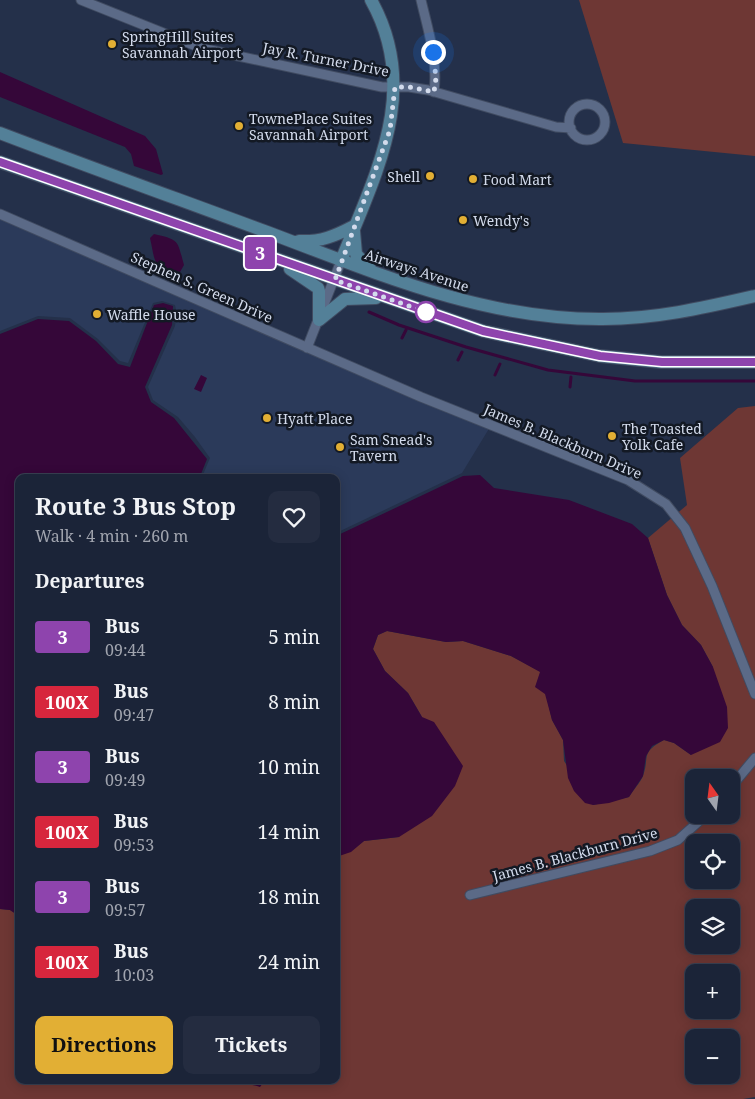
<!DOCTYPE html>
<meta charset="utf-8">
<style>
:root{--surface:#1b2438;--page:#242c40;--text:#f1f3f6;--muted:#a0a4ae;--line:#394153;--accent:#e2af34}
body{margin:0;font-family:"Noto Serif",serif;background:var(--page);color:var(--text);height:100vh;display:flex;flex-direction:column;font-size:19px;white-space:nowrap}
*{box-sizing:border-box;margin:0}
p{font-size:16px;color:var(--muted)}
.icon{flex:none;width:28px;height:28px;fill:none;stroke:currentColor;stroke-width:2;stroke-linecap:round;stroke-linejoin:round}
.map{position:relative;flex:1;overflow:hidden}
.drawer{position:absolute;left:15px;top:474px;width:325px;height:610px;display:flex;flex-direction:column;background:var(--surface);border-radius:10px;box-shadow:0 2px 12px #0003,0 0 0 1px var(--line)}
.drawer>*{flex:none}
.badge{padding:0 10px;border-radius:4px;font-size:18px;line-height:32px}
.needle{width:32px;rotate:346deg}
.tools{position:absolute;left:685px;top:769px;display:grid;gap:10px}
.tools a{display:grid;place-items:center;width:55px;height:55px;border-radius:10px;background:var(--surface);box-shadow:0 2px 12px #0003,0 0 0 1px var(--line);font-size:25px}
.you{position:absolute;width:25px;height:25px;margin:-12px;border:4px solid #fff;border-radius:50%;background:#1a73e8;box-shadow:0 0 0 8px #1a73e833}
.map>.badge{position:absolute;translate:-50% -50%;box-shadow:0 0 0 2px #fff}
h2{padding:0 20px;font-size:19px;line-height:45px}
.round{display:grid;place-items:center;flex:none;width:52px;height:52px;border-radius:10px;background:var(--page)}
.head{display:flex;align-items:center;justify-content:space-between;height:85px;padding:0 20px}
h1{font-size:24px;font-weight:700;line-height:38px}
.action{display:flex;gap:10px;margin-top:auto;padding:10px 20px}
.action a{flex:1;height:58px;border-radius:10px;background:var(--accent);color:#111;font-size:20px;font-weight:700;line-height:58px;text-align:center}
.action a+a{background:var(--page);color:var(--text)}
ul{padding:0;list-style:none}
li{display:flex;align-items:center;gap:15px;height:65px;padding:0 20px}
li div{flex:1}
li b{display:block;font-size:19px}
li em{font-style:normal}
li .badge{min-width:55px;font-weight:700;text-align:center}
.map>svg:first-child{display:block}
.built{fill:#2b3a5a}
.green{fill:#6e3734;fill-rule:evenodd}
.water{fill:#350739}
.lines{fill:none;stroke-linecap:round;stroke-linejoin:round}
.stream{stroke:#350739;stroke-width:3}
.street-casing{stroke:#404b61;stroke-width:11}
.secondary-casing{stroke:#404b61;stroke-width:14}
.street{stroke:#5b6a87;stroke-width:9}
.secondary{stroke:#538098;stroke-width:12}
.line-casing{stroke:#fff;stroke-width:11}
.line{stroke:#8e44ad;stroke-width:8}
.walk{stroke:#d3dbec;stroke-width:5;stroke-dasharray:0 9}
.poi-dot{fill:#e2af34;stroke:#131924;stroke-width:2}
.stop-dot{fill:#fff;stroke:#8e44ad;stroke-width:2.5}
.labels{text-anchor:middle;dominant-baseline:central;stroke-width:5;stroke-linejoin:round;paint-order:stroke}
.poi-label{font-size:14px;fill:#d3dbec;stroke:#131924;text-anchor:start}
.street-label{font-size:14px;fill:#d3dbec;stroke:#131924}
</style>
<div class="map">
<svg width="755" height="1099" viewBox="0 0 755 1099">
<rect width="100%" height="100%" fill="#24304a"/>
<!-- built -->
<path class="built" d="M0 214 490 427 462 473 336 533V478L202 477 210 458 195 437 178 417 153 400 148 387 175 326 177 314 175 305 162 301 153 303 128 363 120 361 98 339 70 318 38 316 0 331Z"/>
<!-- green -->
<path class="green" d="M579 0H755V156L623 143Z
M755 406V1097L743 1099H0V909L10 910 19 916V1080H336V857L351 851 364 841 399 837 422 717 408 693 385 671 373 649 378 635 387 631 446 642 463 641 511 656 541 672 552 720 563 740 564 761 593 805 629 797C633 790 640 783 643 776 650 756 640 753 664 740L674 743 691 755 713 667 701 645 682 625 667 595 648 538 687 505 680 458 738 408ZM694 778H731V815H694ZM694 842H731V880H694ZM694 908H731V945H694ZM694 972H731V1010H694ZM694 1038H731V1075H694Z"/>
<!-- water -->
<path class="water" d="M0 72 145 136 156 149 163 174 161 175 134 166 131 154 125 147 0 97Z
M154 234C180 240 177 240 184 265L180 272C152 267 156 265 150 238Z
M163 303 173 306 172 325 145 387 151 402 174 418 207 459 201 474 196 478H19V916L10 910 0 909V334L38 319 69 321 96 341 118 364 130 367 154 305Z
M201 375 207 378 201 392 194 389Z
M480 475 494 488 569 500 632 524 648 538 667 595 682 625 701 645 713 667 727 707 728 728 720 742 691 755 674 743 664 740 652 746 646 756 643 776 629 797 609 803 593 805 585 803 574 791 568 778 563 740 552 720 545 694 535 687 540 672 511 656 463 641 446 642 387 631 378 635 373 649 385 671 408 693 422 717 434 722 463 766 455 786 432 816 399 837 364 841 351 852 336 857V536L463 476Z
M217 1080H265L260 1087C246 1082 232 1084 217 1080Z"/>
<g class="lines">
<!-- stream -->
<path class="stream" d="M369 312 399 325 466 347 548 370 635 381H755
M402 338 406 330
M458 360 462 352
M495 375 500 364
M570 387 571 377"/>
<defs>
<path id="street" d="M81 0 201 48 382 87H409L428 90 556 127 571 128
M421 0C428 30 438 60 434 92
M569 122a18 18 0 1 1 36 0a18 18 0 1 1-36 0Z
M0 214 421 397 628 480 666 504 685 528 712 586 755 694
M307 348 341 261
M731 787 755 758
M470 895 650 851 678 840 706 815"/>
<path id="secondary" d="M0 133C89 167 178 199 267 232 376 273 484 320 603 319 656 319 703 308 755 296
M0 162 483 331 600 356 661 362H755
M354 231 356 254 371 270
M299 241C321 242 335 236 354 226
M341 261C375 174 422 91 371 0
M290 269 318 288 319 291V320
M319 320 345 299 376 298"/>
</defs>
<!-- street casing -->
<use href="#street" class="street-casing"/>
<!-- secondary casing -->
<use href="#secondary" class="secondary-casing"/>
<!-- street -->
<use href="#street" class="street"/>
<!-- secondary -->
<use href="#secondary" class="secondary"/>
</g>
<g class="lines">
<defs>
<path id="line" d="M0 162 483 331 600 356 662 362H755"/>
</defs>
<!-- line casing -->
<use href="#line" class="line-casing"/>
<!-- line -->
<use href="#line" class="line"/>
<!-- walk -->
<path class="walk" d="M426 312 335 280 390 130 395 87H409L434 92 436 78 433 52"/>
</g>
<!-- markers -->
<g class="poi-dot">
<circle cx="112" cy="44" r="5"/>
<circle cx="239" cy="126" r="5"/>
<circle cx="430" cy="176" r="5"/>
<circle cx="473" cy="179" r="5"/>
<circle cx="463" cy="220" r="5"/>
<circle cx="97" cy="314" r="5"/>
<circle cx="267" cy="418" r="5"/>
<circle cx="612" cy="436" r="5"/>
<circle cx="340" cy="447" r="5"/>
</g>
<circle class="stop-dot" cx="426" cy="312" r="10"/>
<g class="labels">
<!-- poi labels -->
<g class="poi-label">
<text x="122" y="36">SpringHill Suites<tspan x="122" dy="16">Savannah Airport</tspan></text>
<text x="249" y="118">TownePlace Suites<tspan x="249" dy="16">Savannah Airport</tspan></text>
<text x="420" y="176" text-anchor="end">Shell</text>
<text x="483" y="179">Food Mart</text>
<text x="473" y="220">Wendy's</text>
<text x="107" y="314">Waffle House</text>
<text x="277" y="418">Hyatt Place</text>
<text x="622" y="428">The Toasted<tspan x="622" dy="16">Yolk Cafe</tspan></text>
<text x="350" y="439">Sam Snead's<tspan x="350" dy="16">Tavern</tspan></text>
</g>
<!-- street labels -->
<g class="street-label">
<text transform="translate(326 59) rotate(11)">Jay R. Turner Drive</text>
<text transform="translate(417 270) rotate(18)">Airways Avenue</text>
<text transform="translate(202 287) rotate(24)">Stephen S. Green Drive</text>
<text transform="translate(563 441) rotate(23)">James B. Blackburn Drive</text>
<text transform="translate(575 854) rotate(-15)">James B. Blackburn Drive</text>
</g>
</g>
</svg>
<div class="tools">
<a><svg class="needle" viewBox="-14 -14 28 28"><path d="M0-13l5 13h-10z" fill="#e53935"/><path d="M0 13l5-13h-10z" fill="#a0a4ae"/></svg></a>
<a><svg class="icon" aria-label="locate" viewBox="0 0 24 24"><circle cx="12" cy="12" r="6"/><path d="M12 2v4M12 18v4M2 12h4M18 12h4"/></svg></a>
<a><svg class="icon" aria-label="layers" viewBox="0 0 24 24"><path d="M12 4l9 5-9 5-9-5zM3 14l9 5 9-5"/></svg></a>
<a>+</a>
<a>−</a>
</div>
<div class="you" style="left:433px;top:52px"></div>
<b class="badge" style="left:260px;top:253px;background:#8e44ad;color:#fff">3</b>
<section class="drawer">
<div class="head"><div><h1>Route 3 Bus Stop</h1><p>Walk · 4 min · 260 m</p></div><a class="round"><svg class="icon" aria-label="heart" viewBox="0 0 24 24"><path d="M12 20l-8-8c-3-5 5-10 8-4 3-6 11-1 8 4z"/></svg></a></div>
<h2>Departures</h2>
<ul>
<li><span class="badge" style="background:#8e44ad;color:#fff">3</span><div><b>Bus</b><p>09:44</p></div><em>5 min</em></li>
<li><span class="badge" style="background:#d7263d;color:#fff">100X</span><div><b>Bus</b><p>09:47</p></div><em>8 min</em></li>
<li><span class="badge" style="background:#8e44ad;color:#fff">3</span><div><b>Bus</b><p>09:49</p></div><em>10 min</em></li>
<li><span class="badge" style="background:#d7263d;color:#fff">100X</span><div><b>Bus</b><p>09:53</p></div><em>14 min</em></li>
<li><span class="badge" style="background:#8e44ad;color:#fff">3</span><div><b>Bus</b><p>09:57</p></div><em>18 min</em></li>
<li><span class="badge" style="background:#d7263d;color:#fff">100X</span><div><b>Bus</b><p>10:03</p></div><em>24 min</em></li>
</ul>
<div class="action"><a>Directions</a><a>Tickets</a></div>
</section>
</div>
